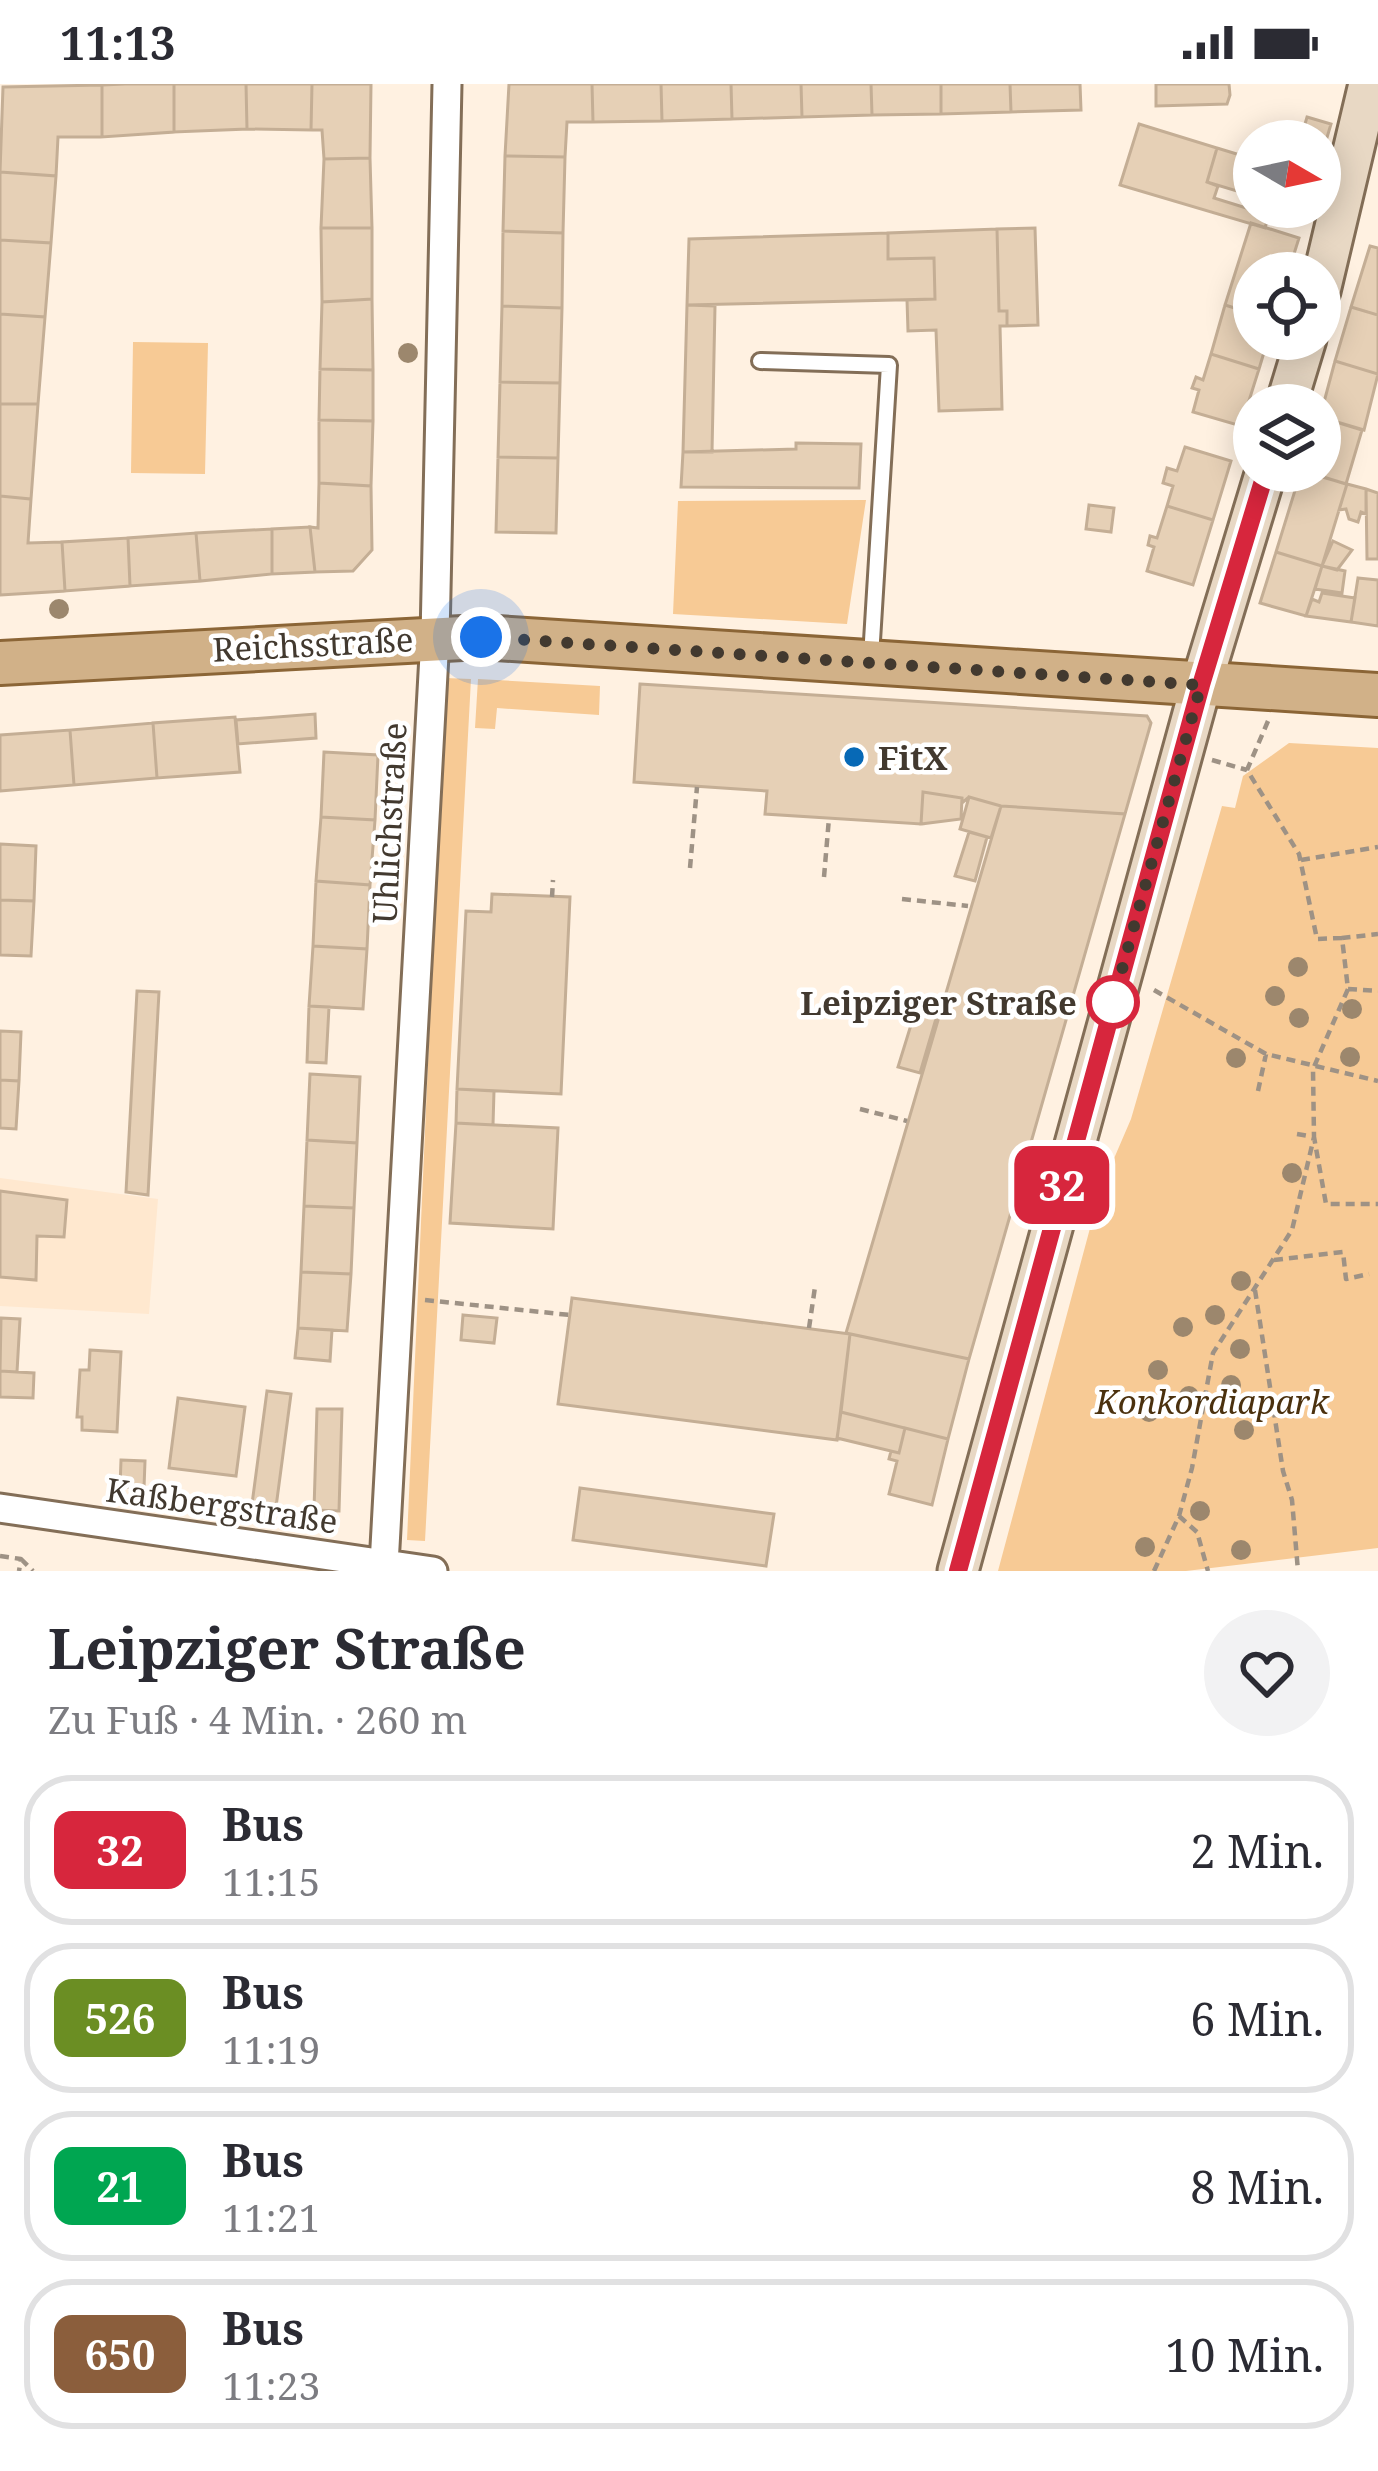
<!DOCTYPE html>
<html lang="de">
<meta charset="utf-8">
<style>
:root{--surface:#fff;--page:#f2f2f3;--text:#2b2b33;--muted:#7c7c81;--line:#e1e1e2}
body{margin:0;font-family:"Noto Serif",serif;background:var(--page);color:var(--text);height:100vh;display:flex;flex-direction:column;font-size:45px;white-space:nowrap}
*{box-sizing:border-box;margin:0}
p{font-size:39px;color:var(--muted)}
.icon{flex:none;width:66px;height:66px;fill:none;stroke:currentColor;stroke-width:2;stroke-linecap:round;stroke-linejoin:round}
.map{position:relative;height:1487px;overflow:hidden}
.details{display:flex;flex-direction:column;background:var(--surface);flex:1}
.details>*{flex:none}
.badge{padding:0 24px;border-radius:18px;font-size:42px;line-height:78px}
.needle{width:78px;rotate:99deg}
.tools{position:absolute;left:1233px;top:36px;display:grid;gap:24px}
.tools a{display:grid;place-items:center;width:108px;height:108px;border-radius:50%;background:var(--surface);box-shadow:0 6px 30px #0003;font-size:60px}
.you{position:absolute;width:60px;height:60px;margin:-30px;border:9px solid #fff;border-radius:50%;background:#1a73e8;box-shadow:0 0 0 18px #1a73e833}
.map>.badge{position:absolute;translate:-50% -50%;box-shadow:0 0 0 6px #fff}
.round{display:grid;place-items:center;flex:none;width:126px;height:126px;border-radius:63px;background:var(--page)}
.summary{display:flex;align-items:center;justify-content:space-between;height:204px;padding:0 48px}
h1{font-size:57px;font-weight:700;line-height:90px}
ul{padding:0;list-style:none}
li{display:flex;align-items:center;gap:36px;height:150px;margin:0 24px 18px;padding:0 24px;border:6px solid var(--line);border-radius:48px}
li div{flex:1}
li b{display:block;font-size:45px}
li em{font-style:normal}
li .badge{min-width:132px;font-weight:700;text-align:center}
.status{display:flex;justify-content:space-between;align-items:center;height:84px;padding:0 60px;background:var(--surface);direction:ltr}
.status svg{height:33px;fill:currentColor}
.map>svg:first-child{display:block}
.built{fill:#ffe8cf}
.green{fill:#f7ca95}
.building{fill:#e6d0b6;stroke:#c4ae95;stroke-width:3}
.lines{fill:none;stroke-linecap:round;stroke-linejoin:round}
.service-casing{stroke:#836e57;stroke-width:20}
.minor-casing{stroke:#836e57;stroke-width:33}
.secondary-casing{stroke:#836e57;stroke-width:45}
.primary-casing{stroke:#8b6536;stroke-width:48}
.path{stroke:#9e9285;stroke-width:4.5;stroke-dasharray:9 6;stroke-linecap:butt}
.service{stroke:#fff;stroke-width:14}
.minor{stroke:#fff;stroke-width:27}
.secondary{stroke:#e8d8c4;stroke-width:39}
.primary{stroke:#d1b188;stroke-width:42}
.tree{fill:#9c876d}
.line-casing{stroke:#fff;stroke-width:27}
.line{stroke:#d7263d;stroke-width:18}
.walk{stroke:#42392f;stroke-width:12;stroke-dasharray:0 21.6}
.poi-dot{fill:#0769b6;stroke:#fff;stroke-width:4.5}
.stop-dot{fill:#fff;stroke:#d7263d;stroke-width:6}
.labels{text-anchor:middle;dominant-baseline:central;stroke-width:9;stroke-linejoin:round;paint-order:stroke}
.street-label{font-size:33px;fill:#42392f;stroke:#fff}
.poi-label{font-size:33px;font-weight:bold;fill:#42392f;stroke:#fff;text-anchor:start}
.stop-label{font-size:33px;font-weight:bold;fill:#42392f;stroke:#fff;text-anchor:end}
.park-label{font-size:33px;font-style:italic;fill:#4b310e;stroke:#fff}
</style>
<div class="status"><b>11:13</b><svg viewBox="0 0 49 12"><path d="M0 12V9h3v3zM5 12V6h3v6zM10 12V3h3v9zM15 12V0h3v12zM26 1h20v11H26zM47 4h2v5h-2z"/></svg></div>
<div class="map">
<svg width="1378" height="1487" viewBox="0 0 1378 1487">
<rect width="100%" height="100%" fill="#fff1e1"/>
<!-- built -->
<path class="built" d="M0 1094 158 1115 149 1230 0 1222Z"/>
<!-- green -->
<path class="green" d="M133 258 208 259 205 390 131 389Z
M866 416 847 540 673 530 678 417Z
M445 594 471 595 425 1457 407 1456Z
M478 595 600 602 599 631 497 624 495 645 475 644Z
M1289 659 1378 664V1464L1186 1487H998L1100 1107 1131 1035 1222 722 1235 724 1243 692Z"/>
<!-- building -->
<path class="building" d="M125 0H174V48L102 53V1Z
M174 0H246L247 45 174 48Z
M246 0H312L311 46 247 45Z
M312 0H371L370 74 324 75 322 46H311Z
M509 0H592L593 38H567L565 73 505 72Z
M592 0H661L662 37 593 38Z
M661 0H731L732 35 662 37Z
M731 0H801L802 33 732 35Z
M801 0H871L872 31 802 33Z
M871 0H941V30L872 31Z
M941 0H1010L1011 28 941 30Z
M1010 0H1080L1081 26 1011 28Z
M1156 0H1229L1230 11 1227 20 1156 22Z
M102 1V53H58L56 92 0 88 3 3Z
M1307 33 1331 40 1323 67 1320 57H1300Z
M1139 40 1217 64 1207 98 1218 102 1214 114 1269 131 1265 144 1120 101Z
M1217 64 1250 74 1240 108 1207 98Z
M505 72 565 73 563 149 503 147Z
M370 74 372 144H321L324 75Z
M0 88 56 92 51 159 0 156Z
M1251 139 1299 154 1288 189H1254V230L1225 221Z
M321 144H372V215L322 218Z
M1035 144 1038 241 1007 242V227H999L997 145Z
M997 145 999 227H1007V242H1000L1002 325 939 327 936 246 908 247 907 216 935 215 934 174 888 175V149Z
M503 147 563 149 562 224 502 222Z
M888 149V175L934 174 935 215 687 221 689 155Z
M0 156 51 159 45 233 0 230Z
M1370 162 1378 164V231L1351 223Z
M372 215 373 286 320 285 322 218Z
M687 221 715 222 712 368H683Z
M1225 221 1254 230V255H1268L1259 285 1211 270Z
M502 222 562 224 560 299 500 298Z
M1351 223 1378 231V290L1335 277Z
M0 230 45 233 38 320H0Z
M1211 270 1259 285 1241 342 1193 328 1199 306 1192 304 1196 293 1203 296Z
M1335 277 1378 290 1364 346 1320 333Z
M320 285 373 286V337L319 336Z
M500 298 560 299 558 374 498 373Z
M0 320H38L31 415 0 412Z
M1320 333 1362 346 1346 400 1304 387H1320Z
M319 336 373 337 371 402 319 399Z
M796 359 861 360 859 404 681 403 683 368 796 365Z
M1185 363 1231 377 1213 436 1167 422 1173 402 1163 399 1167 384 1177 387Z
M498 373 558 374 556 449 496 448Z
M1301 387 1347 400 1322 482 1276 468Z
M319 399 371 402 372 466 353 487 315 488 310 443 318 444Z
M1347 400 1366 405V430L1361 428 1358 438 1349 435 1346 425 1339 426Z
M1366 405 1378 409V475H1367Z
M0 412 31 415 28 459 62 458 65 507 0 511Z
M1089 421 1114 424 1111 448 1086 445Z
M1167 422 1213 436 1193 501 1147 487 1154 463 1148 461 1150 452 1157 454Z
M310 443 315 488 272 490V445Z
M272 445V490L200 497 196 449Z
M196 449 200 497 130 502 128 454Z
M128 454 130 502 65 507 62 458Z
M1333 457 1352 466 1337 486 1322 482Z
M1276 468 1322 482 1306 532 1260 519Z
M1322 482 1345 487 1342 509 1315 505Z
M1358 494 1378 496V542L1351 538Z
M1322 509 1355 514 1351 538 1306 532 1312 515 1319 518Z
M640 600 1147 632 1151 639 1125 730 1001 722 969 713 962 719V714L923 708 921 740 765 730 767 707 634 698Z
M315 630 316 654 238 660 236 636Z
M235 633 240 688 157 694 153 639Z
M153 639 157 694 74 701 70 646Z
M70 646 74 701 0 707V651Z
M324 668 378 671 375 736 321 733Z
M923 708 962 714 961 735 921 740Z
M969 713 1001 722 991 754 960 745Z
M1001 722 1125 730 969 1275 846 1249Z
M321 733 375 736 370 801 316 797Z
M969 748 987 753 975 797 955 792Z
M0 760 36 762 34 817 0 816Z
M316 797 370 801 367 865 313 862Z
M492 810 570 813 561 1010 457 1005 466 827 491 828Z
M0 816 34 817 31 872 0 871Z
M313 862 367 865 363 925 309 922Z
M137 907 159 908 148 1111 126 1108Z
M919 915 940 921 920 989 898 983Z
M309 922 329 923 326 979 307 978Z
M0 947 21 948 19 997 0 996Z
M310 990 360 993 357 1059 307 1056Z
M0 996 19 997 16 1045 0 1044Z
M457 1005 494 1007 493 1041 456 1039Z
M456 1039 558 1044 553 1145 450 1139Z
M307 1056 357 1059 354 1124 304 1122Z
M0 1107 67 1116 64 1153 37 1152 36 1196 0 1193Z
M304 1122 354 1124 351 1190 301 1188Z
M301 1188 351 1190 347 1247 298 1244Z
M572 1214 850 1250 837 1356 558 1320Z
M463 1231 497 1234 494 1259 461 1256Z
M1 1234 20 1235 17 1288 0 1287Z
M298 1244 332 1246 330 1277 295 1274Z
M850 1250 969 1275 948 1355 841 1328Z
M90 1266 121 1268 117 1348 82 1346V1333H77L80 1286H89Z
M0 1287 34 1289 33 1314 0 1313Z
M267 1307 291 1310 276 1423 252 1420Z
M178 1314 245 1323 236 1392 169 1384Z
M317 1325H342L339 1427 314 1426Z
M841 1328 905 1344 899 1369 837 1354Z
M905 1344 948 1355 932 1421 889 1410 897 1377 889 1375 891 1367 899 1369Z
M121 1376 145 1377 144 1404 120 1403Z
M580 1404 774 1430 766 1482 573 1456Z"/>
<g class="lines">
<defs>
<path id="service" d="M760 277 889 281 871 573"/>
<path id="minor" d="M0 1424 433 1487
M384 1481 435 553 447 0"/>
<path id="secondary" d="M1320 207 1369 0
M1286 321 1306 255
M958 1487 1201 601 1266 387"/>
<path id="primary" d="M0 579 481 553 1378 611"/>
</defs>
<!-- service casing -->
<use href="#service" class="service-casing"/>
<!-- minor casing -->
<use href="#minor" class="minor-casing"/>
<!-- secondary casing -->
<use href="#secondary" class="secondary-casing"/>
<!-- primary casing -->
<use href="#primary" class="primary-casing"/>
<!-- path -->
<path class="path" d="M1268 637 1247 686 1299 770 1317 855 1342 854
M1212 676 1247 686
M1301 776 1378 763
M690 784 697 703
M824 793 829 734
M552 813 553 796
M902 815 968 822
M1348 905 1378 907
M1154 906 1266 970 1378 997
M1258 1007 1266 970
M860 1025 907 1037
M1297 1050 1314 1053 1326 1120H1378
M1274 1176 1343 1168 1346 1195 1369 1190
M1255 1206 1283 1387 1292 1416 1298 1487
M425 1216 570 1231
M809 1244 815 1203
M1179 1432 1197 1448 1208 1487
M0 1472 21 1475 19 1487
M21 1475 33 1487
M1154 1487 1179 1432 1192 1384 1213 1269 1292 1146 1314 1053 1313 985 1348 905 1342 854 1378 850"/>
<!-- service -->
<use href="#service" class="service"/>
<!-- minor -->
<use href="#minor" class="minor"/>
<!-- secondary -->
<use href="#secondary" class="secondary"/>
<!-- primary -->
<use href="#primary" class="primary"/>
</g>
<!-- trees -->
<g class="tree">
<circle cx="408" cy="269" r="10"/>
<circle cx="59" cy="525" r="10"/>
<circle cx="1298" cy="883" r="10"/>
<circle cx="1275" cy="912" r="10"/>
<circle cx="1352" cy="925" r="10"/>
<circle cx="1299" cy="934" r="10"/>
<circle cx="1350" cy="973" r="10"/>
<circle cx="1236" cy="974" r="10"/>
<circle cx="1292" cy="1089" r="10"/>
<circle cx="1241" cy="1197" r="10"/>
<circle cx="1215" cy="1231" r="10"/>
<circle cx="1183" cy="1243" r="10"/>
<circle cx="1240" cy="1265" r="10"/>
<circle cx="1158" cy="1286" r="10"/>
<circle cx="1231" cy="1301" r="10"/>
<circle cx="1189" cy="1312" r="10"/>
<circle cx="1149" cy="1328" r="10"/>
<circle cx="1244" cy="1346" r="10"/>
<circle cx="1200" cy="1427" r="10"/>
<circle cx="1145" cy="1463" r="10"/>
<circle cx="1241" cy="1466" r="10"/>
</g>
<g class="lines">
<defs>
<path id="line" d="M958 1487 1201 601 1266 387"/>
</defs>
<!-- line casing -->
<use href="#line" class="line-casing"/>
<!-- line -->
<use href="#line" class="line"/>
<!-- walk -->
<path class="walk" d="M481 553 1201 601 1113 918"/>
</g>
<!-- markers -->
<circle class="poi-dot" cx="854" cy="673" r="12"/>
<circle class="stop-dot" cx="1113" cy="918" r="24"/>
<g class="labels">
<!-- street labels -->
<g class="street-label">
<text transform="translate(313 560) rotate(-3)">Reichsstraße</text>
<text transform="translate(389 739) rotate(-87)">Uhlichstraße</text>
<text transform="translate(222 1421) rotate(8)">Kaßbergstraße</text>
</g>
<!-- poi labels -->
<g class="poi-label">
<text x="878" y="673">FitX</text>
</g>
<!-- stop labels -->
<g class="stop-label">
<text x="1077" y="918">Leipziger Straße</text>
</g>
<!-- park labels -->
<g class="park-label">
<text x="1212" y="1317">Konkordiapark</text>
</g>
</g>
</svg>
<div class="tools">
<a><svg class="needle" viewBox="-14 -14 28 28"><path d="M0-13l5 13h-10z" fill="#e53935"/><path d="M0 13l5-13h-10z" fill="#7c7c81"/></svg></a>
<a><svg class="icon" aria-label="locate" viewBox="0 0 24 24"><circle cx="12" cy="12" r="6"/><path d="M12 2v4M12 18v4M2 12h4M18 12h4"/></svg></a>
<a><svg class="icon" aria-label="layers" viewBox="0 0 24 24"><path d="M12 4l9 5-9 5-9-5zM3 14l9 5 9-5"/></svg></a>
</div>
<div class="you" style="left:481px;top:553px"></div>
<b class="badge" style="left:1062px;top:1101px;background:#d7263d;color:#fff">32</b>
</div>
<section class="details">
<div class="summary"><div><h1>Leipziger Straße</h1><p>Zu Fuß · 4 Min. · 260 m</p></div><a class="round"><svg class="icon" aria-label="heart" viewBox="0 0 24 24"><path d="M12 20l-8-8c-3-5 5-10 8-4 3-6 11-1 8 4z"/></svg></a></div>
<ul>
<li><span class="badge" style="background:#d7263d;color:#fff">32</span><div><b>Bus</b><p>11:15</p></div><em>2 Min.</em></li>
<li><span class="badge" style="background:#6b8e23;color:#fff">526</span><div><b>Bus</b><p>11:19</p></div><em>6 Min.</em></li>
<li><span class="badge" style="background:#00a651;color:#fff">21</span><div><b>Bus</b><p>11:21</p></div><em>8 Min.</em></li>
<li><span class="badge" style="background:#8b5e3c;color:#fff">650</span><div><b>Bus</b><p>11:23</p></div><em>10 Min.</em></li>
</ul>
</section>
